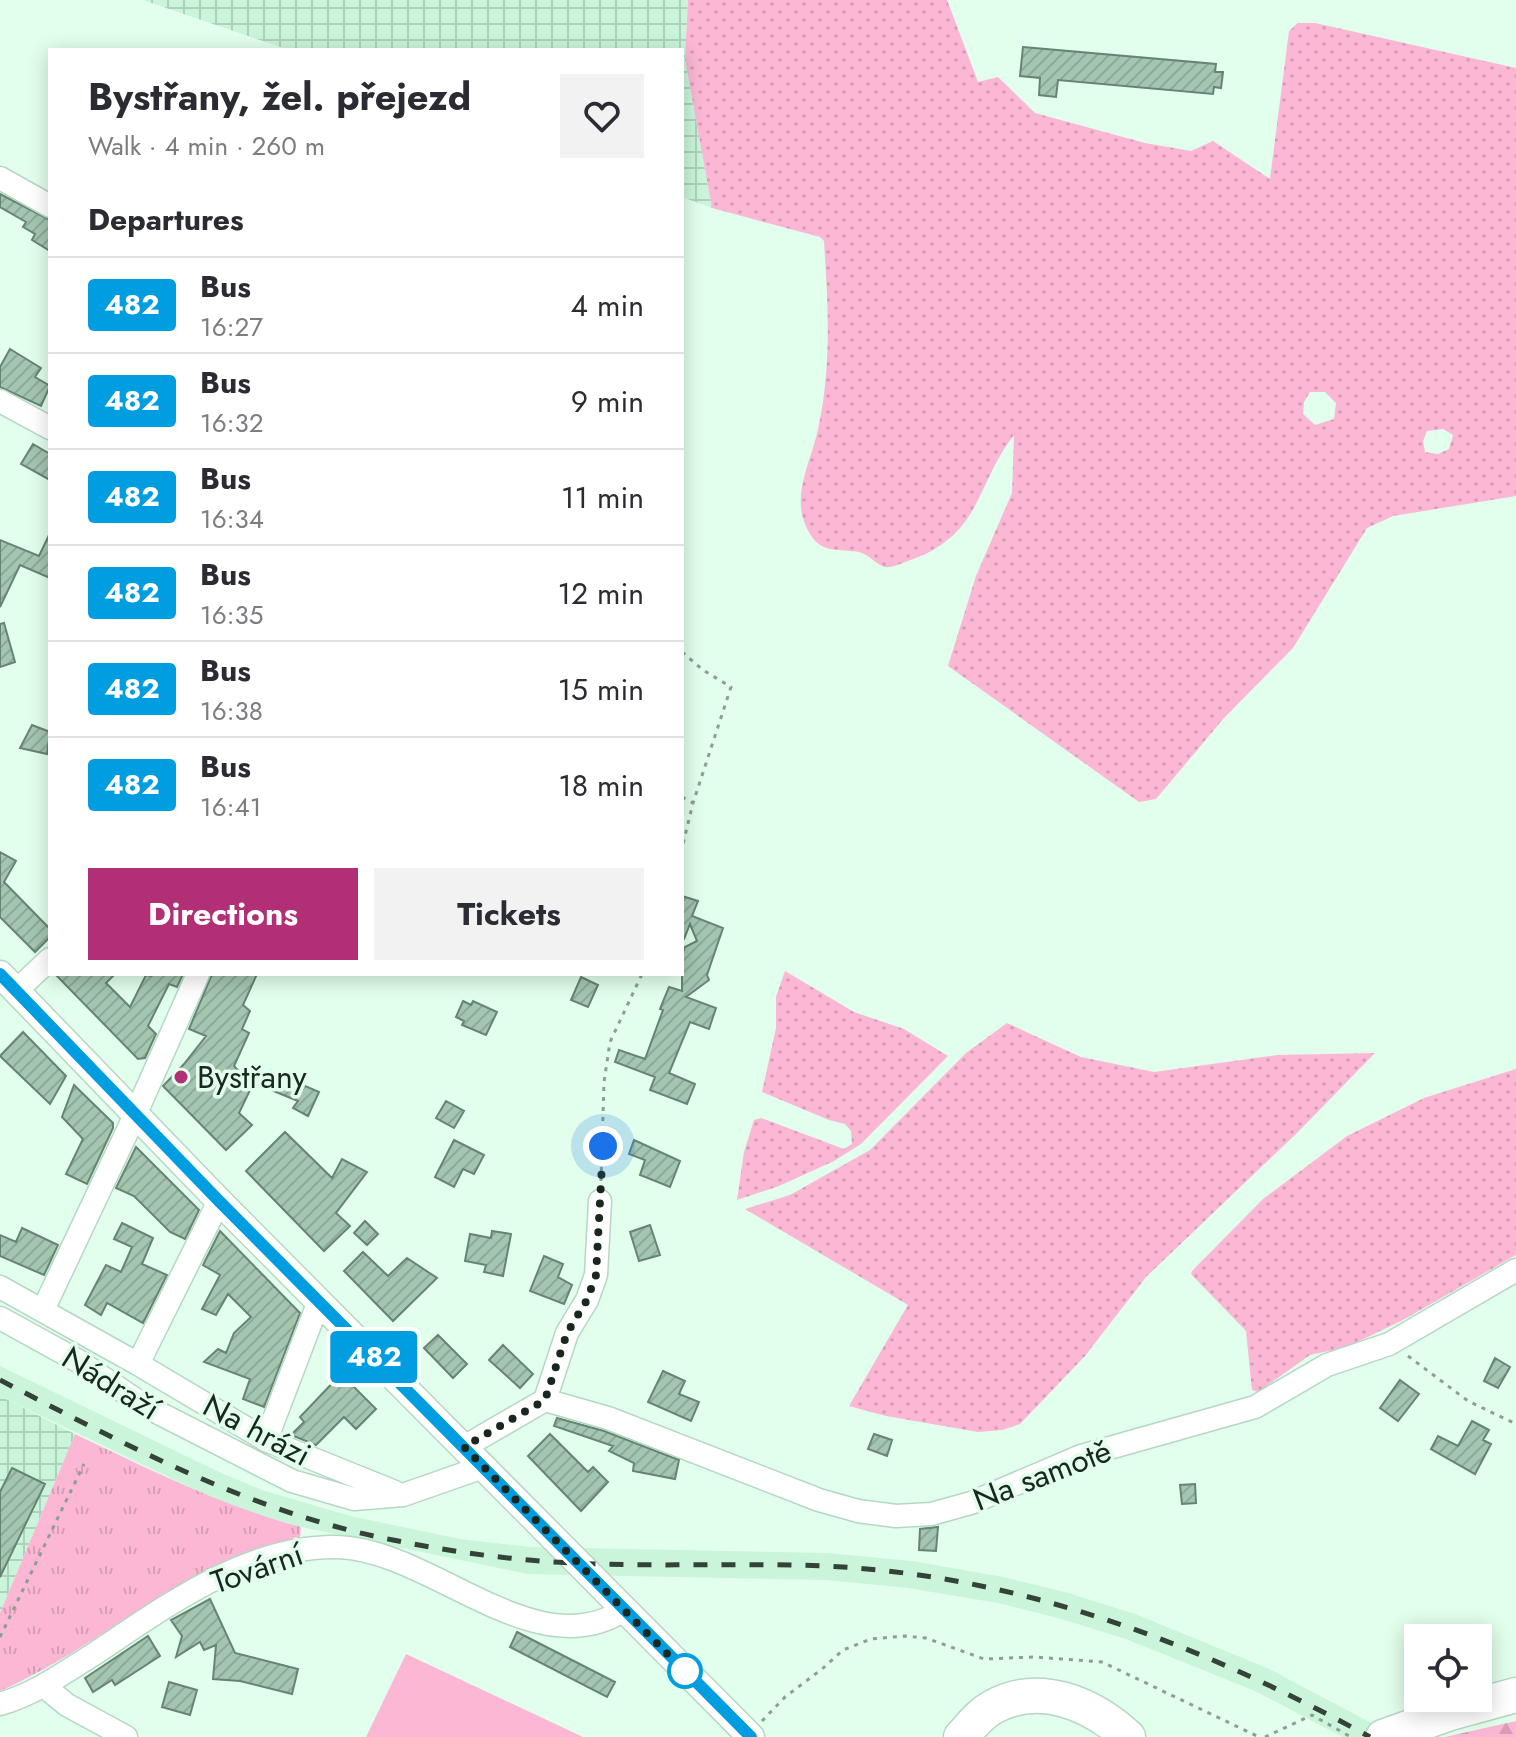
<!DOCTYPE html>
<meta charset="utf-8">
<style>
:root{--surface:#fff;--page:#f2f2f3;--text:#2b2b33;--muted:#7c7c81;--line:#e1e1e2;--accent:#b22e75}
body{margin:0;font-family:Jost,sans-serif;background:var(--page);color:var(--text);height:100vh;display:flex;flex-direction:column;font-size:30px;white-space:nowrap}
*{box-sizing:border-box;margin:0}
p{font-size:26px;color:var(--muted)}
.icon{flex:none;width:44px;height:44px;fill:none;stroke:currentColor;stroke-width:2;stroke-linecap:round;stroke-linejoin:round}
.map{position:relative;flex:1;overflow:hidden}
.side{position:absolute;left:48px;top:48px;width:636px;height:928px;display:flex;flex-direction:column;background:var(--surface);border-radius:0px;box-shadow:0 4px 20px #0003}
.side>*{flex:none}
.badge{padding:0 16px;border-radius:6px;font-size:28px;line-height:52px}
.fabs{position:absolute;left:1404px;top:1624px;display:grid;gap:16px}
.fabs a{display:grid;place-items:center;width:88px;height:88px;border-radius:0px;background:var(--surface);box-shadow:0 4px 20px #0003;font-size:40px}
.you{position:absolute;width:40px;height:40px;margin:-20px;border:6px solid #fff;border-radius:50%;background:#1a73e8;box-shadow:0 0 0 12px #1a73e833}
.map>.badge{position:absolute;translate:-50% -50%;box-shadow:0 0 0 4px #fff}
h2{padding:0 40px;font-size:30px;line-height:72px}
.round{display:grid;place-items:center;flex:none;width:84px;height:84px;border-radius:0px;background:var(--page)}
.overview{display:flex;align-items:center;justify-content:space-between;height:136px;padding:0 40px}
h1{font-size:38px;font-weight:700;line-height:60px}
.primary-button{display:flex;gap:16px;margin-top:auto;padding:16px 40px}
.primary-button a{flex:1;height:92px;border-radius:0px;background:var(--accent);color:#fff;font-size:32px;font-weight:700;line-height:92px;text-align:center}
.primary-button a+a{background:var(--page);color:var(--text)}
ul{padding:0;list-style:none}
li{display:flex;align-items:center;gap:24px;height:96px;padding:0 40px;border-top:2px solid var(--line)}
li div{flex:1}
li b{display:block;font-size:30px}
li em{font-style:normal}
li .badge{min-width:88px;font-weight:700;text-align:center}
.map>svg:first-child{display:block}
.built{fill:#caf5da}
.industrial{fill:url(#industrial-grid)}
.grass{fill:url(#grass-dots);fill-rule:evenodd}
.forest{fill:url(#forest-firs)}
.park{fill:url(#park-tufts)}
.garden{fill:#fbb7d4}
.building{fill:url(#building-hatch);stroke:#658572;stroke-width:2}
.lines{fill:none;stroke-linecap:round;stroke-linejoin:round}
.minor-casing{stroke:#b5d8c2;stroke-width:25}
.tertiary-casing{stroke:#b5d8c2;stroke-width:29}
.primary-casing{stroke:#b5d8c2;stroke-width:37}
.path{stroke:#8aa092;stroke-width:3;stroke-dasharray:4 6;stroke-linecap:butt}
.minor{stroke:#fff;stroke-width:22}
.tertiary{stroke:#fff;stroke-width:26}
.primary{stroke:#fff;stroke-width:34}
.rail{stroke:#34433a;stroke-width:5;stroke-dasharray:14 14;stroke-linecap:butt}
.line-casing{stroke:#fff;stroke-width:18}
.line{stroke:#009ee0;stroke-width:12}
.walk{stroke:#1a271f;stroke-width:8;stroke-dasharray:0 14.4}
.poi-dot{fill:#b22e75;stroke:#e2feec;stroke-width:3}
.stop-dot{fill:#fff;stroke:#009ee0;stroke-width:4}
.labels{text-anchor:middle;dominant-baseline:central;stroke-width:7;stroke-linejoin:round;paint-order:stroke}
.poi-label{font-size:32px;fill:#1a271f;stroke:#e2feec;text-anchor:start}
.street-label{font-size:32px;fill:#1a271f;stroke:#e2feec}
</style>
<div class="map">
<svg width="1516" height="1737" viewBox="0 0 1516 1737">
<defs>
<pattern id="industrial-grid" width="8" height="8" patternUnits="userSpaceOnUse" patternTransform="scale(2)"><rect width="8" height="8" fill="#caf5da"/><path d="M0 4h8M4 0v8" fill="none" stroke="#add2bb"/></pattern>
<pattern id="grass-dots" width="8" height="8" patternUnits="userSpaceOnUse" patternTransform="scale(2)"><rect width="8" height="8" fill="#fbb7d4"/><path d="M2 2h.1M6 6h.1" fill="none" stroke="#d79db6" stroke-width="1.8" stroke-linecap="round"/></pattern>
<pattern id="forest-firs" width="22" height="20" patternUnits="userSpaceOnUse" patternTransform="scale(2)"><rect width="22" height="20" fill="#fbb7d4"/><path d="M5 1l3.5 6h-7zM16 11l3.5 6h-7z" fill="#d79db6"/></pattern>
<pattern id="park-tufts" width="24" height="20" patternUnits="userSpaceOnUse" patternTransform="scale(2)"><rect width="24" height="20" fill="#fbb7d4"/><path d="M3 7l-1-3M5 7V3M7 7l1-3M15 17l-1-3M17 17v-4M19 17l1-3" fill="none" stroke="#d79db6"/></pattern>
<pattern id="building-hatch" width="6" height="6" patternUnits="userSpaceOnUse" patternTransform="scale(2)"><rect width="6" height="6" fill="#a4c6b1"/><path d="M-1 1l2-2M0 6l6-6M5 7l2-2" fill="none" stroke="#8daa98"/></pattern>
</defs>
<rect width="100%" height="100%" fill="#e2feec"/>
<!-- built -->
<path class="built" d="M0 1366 219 1472 262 1490 350 1516 460 1539 531 1547 827 1553 912 1561 1003 1577 1065 1592 1135 1614 1267 1668 1398 1737H1343L1255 1691 1126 1639 1058 1618 998 1603 908 1588 826 1580 528 1574 301 1527 253 1514 208 1496 0 1396Z"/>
<!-- industrial -->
<path class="industrial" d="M143 0H688L685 59 712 208 682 197V50H289Z
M0 1396 75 1434 0 1613Z"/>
<!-- grass -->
<path class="grass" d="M688 0H947L978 82 998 77 1035 113 1145 143 1191 151 1213 141 1270 179 1289 31 1298 23H1315L1516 68V496L1393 516 1367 528 1293 648 1224 718 1156 799 1139 802 948 666 976 576 1012 493 1014 435C975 485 982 536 908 561 902 563 892 568 885 567 876 565 869 554 859 552 833 548 818 555 805 524 792 492 812 460 818 429 832 367 828 303 824 241L820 237 712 208 685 59ZM1310 392H1325L1336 403 1334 419 1315 425 1303 414 1304 402ZM1443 429 1453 435 1449 449 1438 454 1425 452 1423 441 1427 431Z
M785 971 854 1012 904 1029 948 1056 861 1144 834 1161 779 1186 737 1200 744 1152 754 1120 761 1118 844 1149 852 1144 851 1131 845 1124 829 1120 762 1092 776 1028V997Z
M1007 1023 1081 1057 1154 1072 1277 1055 1375 1053 1297 1133 1146 1277 1085 1356 1020 1424 1002 1430 978 1432 886 1416 849 1406 908 1305 745 1209 790 1195 870 1150 966 1053Z
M1516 1069V1255L1403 1320 1347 1347 1310 1355 1258 1392 1252 1390 1246 1331 1191 1274 1192 1271 1263 1199 1347 1136 1424 1098Z"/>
<!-- forest -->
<path class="forest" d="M1516 1721V1737H1445Z"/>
<!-- park -->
<path class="park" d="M75 1434C149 1469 221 1506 301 1527L300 1539C272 1545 243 1551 218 1564 143 1602 77 1657 0 1691V1613Z"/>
<!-- garden -->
<path class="garden" d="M406 1654 583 1737H366Z"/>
<!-- building -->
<path class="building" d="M1023 47 1216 64 1215 72H1223L1221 88 1214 87 1213 94 1058 80 1056 97 1039 95 1040 78 1020 76Z
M0 194 50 220V251L32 240 35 234 23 227 26 222 0 207Z
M10 349 41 368 35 377 50 386 41 406 0 387V367Z
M33 444 50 454V480L21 464Z
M50 533V578L20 565 0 607V540L39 556Z
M4 623 15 662 0 667V624Z
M32 725 50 732 47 754 20 748Z
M0 852 16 861 4 882 50 929V937L35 952 0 917Z
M682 896 698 901 692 916 723 928 707 975 709 980 686 997 716 1008 709 1029 690 1022 669 1073 695 1084 687 1104 650 1090 655 1077 615 1062 619 1050 645 1059 663 1010 660 1009 669 987 682 991V956L685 947 697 941 690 924 684 939H682Z
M55 974H115L106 983 130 1007 146 975 152 976 147 974H183L177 987 169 984 148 1026 156 1034 145 1058 138 1059Z
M212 974H257L243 1005 250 1011 242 1029 249 1033 234 1066 252 1086 239 1113 252 1125 226 1150 163 1086 184 1064 206 1036 189 1029Z
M581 977 598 985 588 1007 571 1000Z
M463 1001 471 1005 473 1001 497 1012 486 1035 462 1025 464 1021 456 1017Z
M23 1032 66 1076 50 1104 0 1056Z
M271 1071 299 1094 303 1085 319 1092 308 1116 293 1108 298 1101 259 1085Z
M74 1085 113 1123V1128L87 1184 66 1174 83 1139 62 1117Z
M446 1101 464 1111 454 1128 436 1118Z
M285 1132 332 1178 342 1159 367 1172 336 1213 350 1226 324 1251 246 1171Z
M454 1140 484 1155 474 1174 463 1169 454 1187 435 1177Z
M634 1140 680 1161 670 1187 640 1175 645 1160 629 1154Z
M136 1147 199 1210 185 1239 170 1232 134 1196 116 1188Z
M365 1221 378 1234 367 1245 354 1233Z
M122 1223 153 1238 142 1264 167 1275 143 1323 107 1303 101 1315 85 1305 106 1265 121 1272 132 1247 114 1239Z
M650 1225 660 1255 639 1261 630 1232Z
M22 1228 58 1245 44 1275 0 1256V1235L16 1242Z
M220 1231 300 1313 264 1407 243 1399 250 1379 204 1362 218 1349 226 1353 234 1333 251 1317 228 1294 216 1315 202 1309 220 1275 203 1265Z
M492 1231 511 1234 503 1276 484 1272 486 1265 465 1261 470 1234 491 1238Z
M363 1252 388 1276 407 1258 437 1278 393 1321 344 1271Z
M544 1256 563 1264 558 1277 572 1285 564 1304 530 1291Z
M438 1335 467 1364 453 1378 424 1348Z
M503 1345 533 1374 520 1388 489 1360Z
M1495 1358 1510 1367 1498 1388 1484 1381Z
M663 1371 685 1381 679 1394 699 1402 691 1421 648 1402Z
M341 1374 376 1409 356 1429 344 1417 316 1445 291 1435 304 1422 300 1417Z
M1400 1380 1419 1394 1398 1421 1380 1408Z
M557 1418 604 1431 679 1460 675 1479 633 1471 634 1463 609 1451 613 1446 554 1426Z
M1472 1421 1489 1430 1483 1440 1491 1444 1475 1474 1431 1449 1438 1436 1458 1446Z
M550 1434 588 1472 593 1467 608 1482 581 1511 528 1456Z
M874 1434 892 1440 887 1456 868 1449Z
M12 1468 45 1484 0 1577V1492Z
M1195 1484 1196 1503 1182 1504 1180 1485Z
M938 1527 936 1551 919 1550 920 1529Z
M210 1599 235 1653 298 1669 292 1694 240 1681 213 1679 216 1645 204 1650 200 1642 176 1657 182 1636 171 1620Z
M517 1632 615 1682 607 1697 510 1647Z
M148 1636 160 1656 115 1685 112 1680 93 1692 85 1678Z
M169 1682 197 1690 190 1715 162 1707Z"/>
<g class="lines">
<defs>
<path id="minor" d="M0 178 50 206
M0 401 50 428
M16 991 50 959
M0 1287 138 1364 266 1440 395 1492
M43 1310 136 1113 198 974
M0 1318 80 1362 145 1406 292 1481 354 1499 403 1495 483 1467
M138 1364 219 1201
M545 1400 608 1418 819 1500 858 1511 896 1516 931 1514 971 1503 1081 1456 1255 1407 1327 1365 1389 1344 1516 1270
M266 1440 319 1301
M464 1447 545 1400 567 1333 587 1300 596 1275 600 1201
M44 1686 67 1705 126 1737
M0 1704C34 1694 61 1675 91 1656 164 1608 246 1545 338 1547 432 1550 535 1668 624 1610"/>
<path id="tertiary" d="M0 974 219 1201 751 1737"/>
<path id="primary" d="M961 1737C971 1726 980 1714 993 1707 1040 1681 1092 1704 1128 1737
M1383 1737 1450 1713 1516 1695"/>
</defs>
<!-- minor casing -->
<use href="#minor" class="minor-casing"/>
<!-- tertiary casing -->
<use href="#tertiary" class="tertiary-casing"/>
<!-- primary casing -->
<use href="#primary" class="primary-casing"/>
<!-- path -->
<path class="path" d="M682 652 703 670 731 687 693 803 682 848
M682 797 693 803
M601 1181 604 1082 610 1042 642 974
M1408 1356 1468 1401 1516 1424
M0 1637 84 1464
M762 1721 785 1697 822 1669 843 1650 871 1639 905 1636 926 1638 984 1659 1034 1657 1102 1662 1259 1737
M1265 1737 1312 1715 1351 1737"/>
<!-- minor -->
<use href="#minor" class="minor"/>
<!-- tertiary -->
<use href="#tertiary" class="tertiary"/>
<!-- primary -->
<use href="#primary" class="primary"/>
<!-- rail -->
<path class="rail" d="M0 1380C126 1445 253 1513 393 1540 438 1549 483 1556 529 1560 627 1569 726 1562 824 1566 1021 1575 1200 1644 1370 1737"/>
</g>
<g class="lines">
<defs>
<path id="line" d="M0 974 219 1201 751 1737"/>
</defs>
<!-- line casing -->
<use href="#line" class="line-casing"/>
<!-- line -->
<use href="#line" class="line"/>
<!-- walk -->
<path class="walk" d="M603 1146 596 1275 587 1300 567 1333 545 1400 464 1447 690 1677 685 1671"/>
</g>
<!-- markers -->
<circle class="poi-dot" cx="181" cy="1077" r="8"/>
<circle class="stop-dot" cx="685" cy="1671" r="16"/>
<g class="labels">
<!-- poi labels -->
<g class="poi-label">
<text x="197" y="1077">Bystřany</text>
</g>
<!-- street labels -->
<g class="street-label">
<text transform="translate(111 1383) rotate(32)">Nádraží</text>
<text transform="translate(257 1430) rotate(28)">Na hrázi</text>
<text transform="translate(1042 1475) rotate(-21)">Na samotě</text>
<text transform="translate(257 1568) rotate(-19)">Tovární</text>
</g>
</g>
</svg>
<div class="fabs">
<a><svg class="icon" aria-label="locate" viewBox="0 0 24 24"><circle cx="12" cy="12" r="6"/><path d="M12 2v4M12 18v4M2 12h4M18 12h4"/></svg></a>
</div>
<div class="you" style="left:603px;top:1146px"></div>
<b class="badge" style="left:374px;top:1357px;background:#009ee0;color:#fff">482</b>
<section class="side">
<div class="overview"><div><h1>Bystřany, žel. přejezd</h1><p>Walk · 4 min · 260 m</p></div><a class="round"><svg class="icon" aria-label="heart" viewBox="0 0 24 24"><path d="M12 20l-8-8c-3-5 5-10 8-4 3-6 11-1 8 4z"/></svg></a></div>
<h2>Departures</h2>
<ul>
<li><span class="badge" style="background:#009ee0;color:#fff">482</span><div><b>Bus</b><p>16:27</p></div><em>4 min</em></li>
<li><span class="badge" style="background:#009ee0;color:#fff">482</span><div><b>Bus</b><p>16:32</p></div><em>9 min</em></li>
<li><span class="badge" style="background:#009ee0;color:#fff">482</span><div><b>Bus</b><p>16:34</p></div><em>11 min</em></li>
<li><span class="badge" style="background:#009ee0;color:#fff">482</span><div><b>Bus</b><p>16:35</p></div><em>12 min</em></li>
<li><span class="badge" style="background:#009ee0;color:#fff">482</span><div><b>Bus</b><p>16:38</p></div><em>15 min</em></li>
<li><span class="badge" style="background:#009ee0;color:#fff">482</span><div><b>Bus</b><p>16:41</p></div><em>18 min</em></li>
</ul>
<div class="primary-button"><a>Directions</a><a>Tickets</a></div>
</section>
</div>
